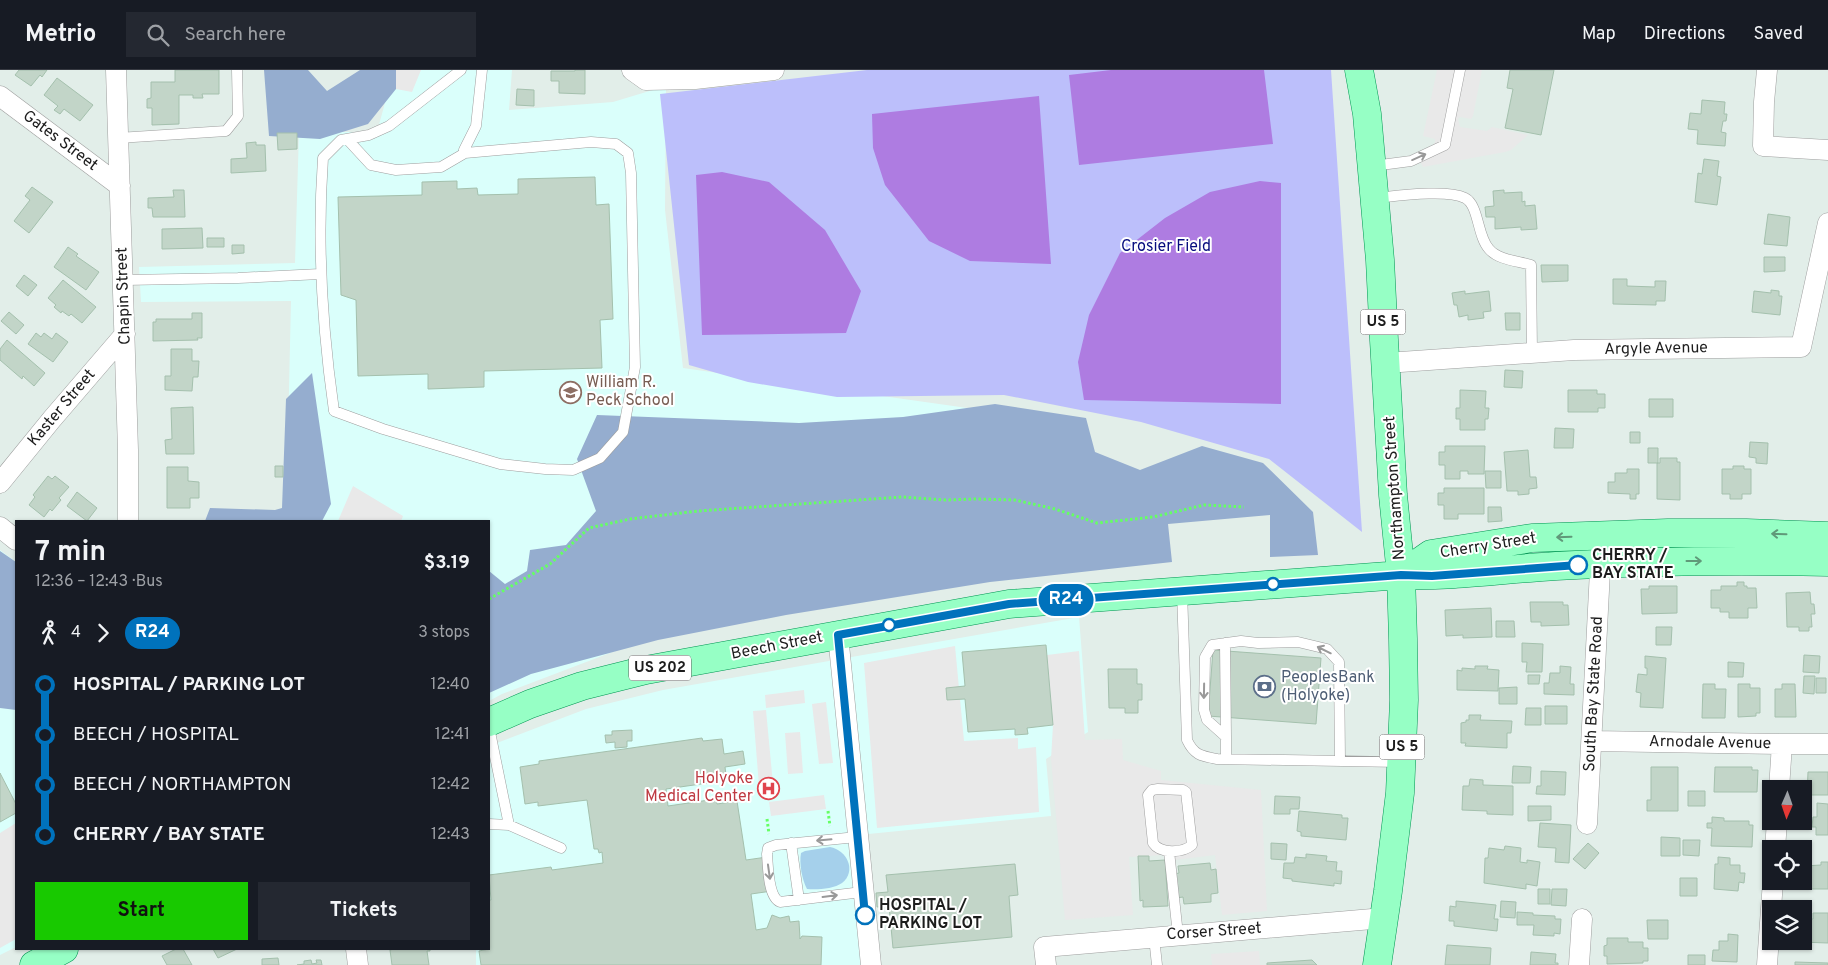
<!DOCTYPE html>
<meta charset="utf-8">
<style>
:root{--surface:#171b24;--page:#242831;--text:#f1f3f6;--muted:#9ea1a6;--line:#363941;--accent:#18c900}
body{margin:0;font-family:Overpass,sans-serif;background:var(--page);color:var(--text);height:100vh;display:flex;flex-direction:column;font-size:19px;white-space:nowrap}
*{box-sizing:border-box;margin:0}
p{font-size:16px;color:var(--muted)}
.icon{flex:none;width:28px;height:28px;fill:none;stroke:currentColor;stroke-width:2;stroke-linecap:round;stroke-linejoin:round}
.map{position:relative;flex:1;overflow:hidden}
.drawer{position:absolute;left:15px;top:450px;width:475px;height:430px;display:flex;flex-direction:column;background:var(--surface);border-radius:0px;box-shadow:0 1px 4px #0004}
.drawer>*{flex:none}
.badge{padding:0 10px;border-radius:16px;font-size:18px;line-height:32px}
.needle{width:32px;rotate:182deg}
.controls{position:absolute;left:1762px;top:710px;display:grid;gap:10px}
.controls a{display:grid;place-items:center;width:50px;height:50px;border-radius:0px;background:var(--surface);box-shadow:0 1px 4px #0004;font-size:25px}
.map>.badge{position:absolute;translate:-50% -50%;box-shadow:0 0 0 2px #fff}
.legs{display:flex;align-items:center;gap:8px;height:55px;padding:0 20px;font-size:16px}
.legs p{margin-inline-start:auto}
.overview{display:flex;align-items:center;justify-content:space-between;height:85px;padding:0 20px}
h1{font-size:28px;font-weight:700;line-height:38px}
.cta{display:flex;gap:10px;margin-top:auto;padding:10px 20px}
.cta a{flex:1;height:58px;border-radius:0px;background:var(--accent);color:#111;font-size:20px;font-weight:700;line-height:58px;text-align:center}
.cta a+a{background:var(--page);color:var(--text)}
ul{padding:0 20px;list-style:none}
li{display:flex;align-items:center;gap:18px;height:50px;font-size:19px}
li i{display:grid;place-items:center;width:8px;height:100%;margin:0 6px;background:currentColor}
li i::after{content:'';width:12px;height:12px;margin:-6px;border:4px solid;border-radius:50%;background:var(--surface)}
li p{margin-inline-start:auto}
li:first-child i{background:linear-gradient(#0000 50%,currentColor 0)}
li:last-child i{background:linear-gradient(currentColor 50%,#0000 0)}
header{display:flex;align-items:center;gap:30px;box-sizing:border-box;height:70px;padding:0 25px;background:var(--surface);border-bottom:1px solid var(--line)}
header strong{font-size:24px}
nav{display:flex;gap:28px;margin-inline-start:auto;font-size:18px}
.search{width:350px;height:45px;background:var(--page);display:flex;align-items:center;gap:12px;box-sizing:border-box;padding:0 18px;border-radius:0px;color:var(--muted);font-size:19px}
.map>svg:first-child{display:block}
.education{fill:#dafffb}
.grass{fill:#a5d0eb}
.forest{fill:#95adcf}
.park{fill:#bcbffb}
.pitch{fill:#ae7ce1}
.parking{fill:#e9e9e9}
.building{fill:#c2d5c8;stroke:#a4c0ad}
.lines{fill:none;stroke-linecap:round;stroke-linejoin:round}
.lane-casing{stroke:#9e9e9e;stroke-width:11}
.street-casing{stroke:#9e9e9e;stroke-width:21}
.primary-casing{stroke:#009552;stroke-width:29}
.path{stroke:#65ff63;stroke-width:3;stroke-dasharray:2.5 2.5;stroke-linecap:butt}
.lane{stroke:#fff;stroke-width:10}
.street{stroke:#fff;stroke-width:20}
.primary{stroke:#96ffc5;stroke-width:28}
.oneway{stroke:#999}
.oneway2{stroke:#609979}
.line-1-casing{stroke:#fff;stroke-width:11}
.line-1{stroke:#0072bc;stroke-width:8}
.stop-1-dot{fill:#fff;stroke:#0072bc;stroke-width:2.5}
.labels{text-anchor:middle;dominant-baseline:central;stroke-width:4;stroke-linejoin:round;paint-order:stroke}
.shield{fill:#fff;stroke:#616161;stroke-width:1}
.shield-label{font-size:15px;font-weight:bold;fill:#1d1d1d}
.street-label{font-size:16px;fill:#1d1d1d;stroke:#fff}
.park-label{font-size:16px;fill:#070c7e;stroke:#fff}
.education-label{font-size:16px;fill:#785e54;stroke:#fff;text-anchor:start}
.stop-label{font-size:16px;font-weight:bold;fill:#1d1d1d;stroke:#fff;text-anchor:start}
.service-label{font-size:16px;fill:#4e5e75;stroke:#fff;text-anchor:start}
.health-label{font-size:16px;fill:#be3a42;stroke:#fff;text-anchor:end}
</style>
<header>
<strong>Metrio</strong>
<div class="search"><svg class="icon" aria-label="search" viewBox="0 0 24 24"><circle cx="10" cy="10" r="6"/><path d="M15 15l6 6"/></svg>Search here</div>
<nav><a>Map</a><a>Directions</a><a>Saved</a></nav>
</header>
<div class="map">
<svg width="1828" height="895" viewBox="0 0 1828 895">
<rect width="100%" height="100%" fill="#e2eee9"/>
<!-- education -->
<path class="education" d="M394 0H512L509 40 613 32 666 16 665 140 683 298 1017 345 673 559 502 624 489 631V451H286L291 231 141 232 139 197 295 193 299 62H377Z
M0 480 16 492V877L0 885Z
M1079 547 1088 662 1046 689 1051 746 848 766 863 895H476V879H489V676L586 639 663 620Z"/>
<!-- grass -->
<path class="grass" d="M830 777C847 780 857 801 842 813 834 819 816 820 807 819 802 810 799 793 801 783L805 781Z"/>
<!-- forest -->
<path class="forest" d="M264 0H308L327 21 360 0H396V19L368 54 320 69 269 66Z
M312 303 331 434 322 451H205L210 438 275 440 282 438 286 329Z
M995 334 1086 348 1095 382 1140 400 1202 376 1263 393 1313 442 1318 485 1270 487V445L1168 454 1172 492 990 512 786 545 658 570 531 604 489 623V501L505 514 527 501 530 480 566 475 596 441 577 389 597 345 799 353 903 347Z
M0 481 16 492V640L0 638Z"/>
<!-- park -->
<path class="park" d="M867 0H1331L1362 462 1269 389 1141 352 1004 325 837 327 748 312 689 295 660 24Z"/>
<!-- pitch -->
<path class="pitch" d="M1111 0H1264L1273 74 1079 95 1069 5Z
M1039 26 1051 194 970 191 929 171 885 115 873 78 872 44Z
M722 102 769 112 825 160 861 221 846 263 702 265 696 105Z
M1260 111 1281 113V334L1084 330 1078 292 1089 245 1120 183 1165 148 1210 122Z"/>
<!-- parking -->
<path class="parking" d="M396 0H421L412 22 396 19Z
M1437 0H1482L1473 46 1471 49 1460 47 1458 49 1460 57 1487 61 1492 57 1528 65 1511 80 1505 82 1423 97 1417 85 1433 75 1435 72V69L1423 66Z
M353 416 403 446 401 451H338Z
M955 576 964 671 1018 668V679L1036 677 1039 742 877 758 864 593Z
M1079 581 1085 670 1122 669 1123 690 1161 701V710L1261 720 1267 841 1222 845 1215 785 1175 790 1161 785 1149 786 1129 787 1133 845 1065 850 1051 689 1053 655 1047 585Z
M804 620 805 633 766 638 765 625Z
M826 632 833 693 819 694 812 634Z
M766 640 773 714 759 716 753 641Z
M800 662 803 703 788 704 785 663Z
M824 725 826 739 771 746 769 732Z
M16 753V869L0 878V763Z
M1259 881 1260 895H1212L1211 884Z"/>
<!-- building -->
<path class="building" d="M19 0H47L42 7 40 5 31 16 15 5Z
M175 0H219V24H202L203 28H193V25H179V54L152 55V38H147V29L151 28V12H175Z
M575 0H585V24L559 23V11H551V1H575Z
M1510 0H1554L1541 65 1505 58 1513 19 1507 18Z
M57 8 93 35 80 51 64 39 60 44 54 40 58 36 44 25Z
M517 19 534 20V36L516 35Z
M1702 30 1725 32 1724 44H1727L1726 51H1723L1721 62 1726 63 1725 76 1697 74 1698 60 1688 59 1690 43 1701 44Z
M277 63H297V79L278 80Z
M256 72V75H265L266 101 231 103V89L247 88 246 73Z
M1704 89 1719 91 1717 106 1721 107 1717 135 1695 132 1698 103 1702 104Z
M595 107 596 135 609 134 613 249 600 250 602 298 484 301V317L428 319V304L358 306 356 230 341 225 338 127 422 125V112L457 111V119L477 118 478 125 518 124V109Z
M32 117 53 132 29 163 14 151 30 130 25 126Z
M173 120H184L185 147H153L152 138H148V128L174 127Z
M1504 120V123L1522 122V132L1525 131V136L1535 135 1537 159 1521 160V157L1495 159V147H1486L1485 137 1494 136 1493 121Z
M1768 144 1790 147 1787 176 1764 174Z
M202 158 203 178 162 179V159Z
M207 168H224V177H207Z
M232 175H244V183L232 184Z
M68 177 78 184 76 186 99 202 86 220 54 197Z
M1764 187H1785V201L1764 202Z
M1541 195H1568V211L1542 212Z
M24 205 37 215 28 226 16 216Z
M1613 209H1627V216L1655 217V211H1666L1665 231H1656V235L1613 234Z
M63 210 96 237 82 253 71 244 69 246 62 241 61 243 54 237 56 235 48 228Z
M1771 220 1779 221V226H1782L1780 245 1752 242 1754 221 1771 223Z
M1465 221V224L1489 221 1491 241 1483 242 1484 248 1468 250V245L1459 247 1457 235H1454L1452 223Z
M9 242 24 255 16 264 1 251Z
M192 243H202V268H197L198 270 153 271V252H156V249H192Z
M1505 243H1520V260H1506Z
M36 263 41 267 44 263 52 269 56 263 68 272 53 292 28 274Z
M7 270 45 303 34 316 23 306 22 309 0 290V279Z
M171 279H192V291H199L198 307H193L192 321 165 320V306H171Z
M1505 300 1523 301 1522 318 1504 317Z
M1460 320 1486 321 1485 338H1489L1488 349H1485V360H1460V349H1456V338H1460Z
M1568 320H1597V324H1605V338H1598V342H1568Z
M1649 329H1673V347H1649Z
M193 337 194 384H166L165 370 172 369 171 338Z
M1555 358 1574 359 1573 378H1554Z
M1630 362H1640V373H1630Z
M1750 372 1768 373 1767 394 1756 393V388L1749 387Z
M1445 376H1485L1484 404H1468V401H1460V409H1445V395H1439V382H1445Z
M1648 378H1658V393H1648Z
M1528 380 1530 407H1536L1537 418 1529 419V424L1518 425V421H1507L1504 382Z
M1660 388H1677V392H1680V430L1657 429V393H1660Z
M275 396H283V407H275Z
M1733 396H1744V399H1751V424H1742V429H1730V424H1722V399H1733Z
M167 397H188V411L199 412V428H190V438H167Z
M1627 399H1639V424H1636V429H1630V424L1608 423V412H1615V403H1627Z
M1485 401H1501V418H1486Z
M48 406 52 409 55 406 69 417 59 428 61 430 52 441 50 439 44 447 29 435 35 427 33 425Z
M1444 418H1484V444H1458V449H1444V435H1438V423H1444Z
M77 422 97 438 87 451 67 436Z
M1488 437H1501L1502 451 1488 452Z
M1737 512H1744V516H1747V518H1756L1757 538H1748V548H1729V542H1720V538H1711V520H1721V516H1737Z
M1649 516H1677V543L1642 544 1641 519H1649Z
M1810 522 1811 534H1814L1815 544H1811L1812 557H1809V561H1799V557H1787L1786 523Z
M1530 532H1563V535H1568L1569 555 1541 556V552H1531Z
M1491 538 1492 567 1463 568V565L1446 566 1445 540Z
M1496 551H1514L1515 567H1496Z
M1656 557H1672L1671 575H1656Z
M1522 573 1543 574 1542 602H1526L1527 592H1522Z
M1046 575 1053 655 1027 658 1028 664 1015 665V659L968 662 965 629 947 630 946 618 965 616 962 582Z
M1213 580 1321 588 1316 654 1208 646Z
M1804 585 1820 586 1819 603 1803 602Z
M1645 586 1666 588 1663 638 1640 637 1641 623 1636 622 1638 604 1647 605V598H1645Z
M1728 592 1744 593 1743 607H1728Z
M1475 596H1488L1487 599 1499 600 1498 621 1457 620V600L1462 601V598L1475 599Z
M1560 596 1571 597 1570 614H1574V625L1544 624V613H1549L1550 603H1560Z
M1108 599H1137V614H1142V630H1138V643H1125V638H1109Z
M1528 605H1540L1539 614H1528Z
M1804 606H1815L1814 624 1803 623Z
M1816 608H1826V623H1816Z
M1703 614H1715V619H1726L1725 648H1702Z
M1738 614H1750V618H1760V643H1756V646L1738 647Z
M1782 614H1795L1796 647H1775V619H1782Z
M1517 617V634H1499V618Z
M1545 636H1567V654H1545Z
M1526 638H1541V655H1525Z
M1469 645H1481L1480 650 1512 651 1511 663H1507V678L1465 676 1466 673H1461V653L1466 652V650H1469Z
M632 660V671H627V677L615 678V672L606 673 605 665H612V661Z
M702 668 703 671 722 669 724 684 743 681 745 694 725 697 726 705 714 706 715 712 666 719 668 736 716 729 717 734 737 731 746 790 767 787 772 821 751 824 756 860 767 858 772 845 780 848 789 846 790 852 799 851 800 869 802 866 822 867 821 895H481L479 881 489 879V830H491L489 805 551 797 552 800 603 793 602 782 599 783 598 779H594L587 730 538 736V732L525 734 520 697 539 694V691Z
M1513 696 1531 697 1530 713H1512Z
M1651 697H1678V741H1647V730H1651Z
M1715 697H1752V700H1758L1757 722H1714Z
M1541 701 1566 702 1565 725 1536 724 1537 716H1541Z
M1808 702H1828V725H1807Z
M0 703 16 734V743L0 752Z
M1470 709 1483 710V715L1513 716V745L1487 744V741L1462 740 1463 716H1469Z
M1688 721H1705V736H1688Z
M1275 726 1300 727 1299 739H1290V744H1274Z
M1817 733 1828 734V765H1816V757H1812L1813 747H1817Z
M1528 736H1551V750L1528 751Z
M1299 741 1342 745V748H1348L1346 770 1301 766V762L1297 761Z
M1712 747 1724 748V751H1749V755H1753L1752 777 1711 776 1712 758H1707V753H1712Z
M1540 753 1571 755 1569 793 1555 792 1556 778 1538 777Z
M1661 767 1680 768V786H1661Z
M1683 770H1700L1699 786 1683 785Z
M1271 773 1287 774 1286 790 1271 789Z
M1588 773 1599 783 1585 799 1573 789Z
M1505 776 1521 778 1520 792 1527 793V790L1540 792 1537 816 1526 814V819L1484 813 1485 788H1488L1489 778 1504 780Z
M1306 784 1327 786 1326 791 1337 792 1336 801H1342L1341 814 1334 813V816L1292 811V809L1283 808 1284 793H1294L1295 787 1306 788Z
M1138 786H1149V791L1165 790 1168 836 1143 837V830L1140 831Z
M1718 787 1730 788V795H1740V803H1745L1744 813 1739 812 1738 821 1714 819 1715 794H1718Z
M1821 792H1828V819H1806V816H1801V811H1804V796L1821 795Z
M1210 793 1211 800 1216 799 1218 823 1211 824V832L1184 834 1183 827 1176 828 1174 804 1179 803 1178 796Z
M1015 794 1018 825 1009 826 1012 867 893 878 889 836 877 837 876 823 888 822 886 805Z
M1680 808H1697V826H1680Z
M1538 819H1550V834H1538Z
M1552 819H1567L1566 836 1551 835Z
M1456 831 1496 835 1494 849H1498L1497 861 1454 856V851H1449L1450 836 1456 837Z
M1501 831 1516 832 1515 848 1500 847Z
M1517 842 1533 843V845L1555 846V849H1561L1560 864 1554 863V866L1533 865 1534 855H1517Z
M1813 843H1828V873L1799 872 1804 871V849H1813Z
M1647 850H1668V869H1648Z
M1728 864 1738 865 1737 892 1712 891 1713 880H1719V871H1728Z
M1607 868H1628V872H1643V878H1648V891H1643V893L1607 894V886H1604V876L1607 875Z
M1447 875 1491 878 1490 895H1445Z
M176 879H183L192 895H167L162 886Z
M213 879H237L218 888Z
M394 879H430V881H427L429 895H392L390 880Z
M1531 882 1556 884 1555 893H1558V895H1530Z
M1688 885H1705V895H1688Z
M278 888 279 895H262V889Z
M311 890 312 894 317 893 316 890H321L322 895H297L304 894V891Z
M1312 890 1317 895H1267V893Z
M1795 892 1828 893V895H1795Z"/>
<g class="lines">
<defs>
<path id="lane" d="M461 0 389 56 369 65 341 70 323 88C317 172 322 257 334 341L383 359 500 394 545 399 573 400 600 388 623 362 635 297 631 103 628 83 616 74 591 72 465 83 464 80 476 56 482 0
M118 68 226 61 238 46 237 0
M347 69 371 95 396 100 441 97 465 83
M1373 96 1411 91 1445 75 1460 0
M1376 128C1397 126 1447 119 1465 128 1479 135 1477 166 1489 179 1498 190 1518 191 1531 195L1532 283
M124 210 238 208 320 204
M1182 521 1187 670C1194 685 1201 686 1217 689L1400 692
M1225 573 1226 667
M489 657 509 755
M1226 689V667L1207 650 1204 640 1205 587 1212 575 1241 571 1258 573 1298 572 1327 579 1339 592 1340 691
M1158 719 1183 720 1186 722 1192 775C1183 783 1160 784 1153 773L1148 725 1152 720Z
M489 754 509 755 561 778
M857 767 776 775 768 778 767 784C768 796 768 827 780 832L862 822
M791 773 799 830
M1169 781 1178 865
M1154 867 1157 895"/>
<path id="street" d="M116 0 128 380V451
M632 0 646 10 695 9 774 0
M1767 0 1764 32 1763 76 1828 80
M0 26 120 116
M1386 293 1574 280 1801 277 1828 153
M0 413 52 349 125 264
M0 457 16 470
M838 565C850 675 859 785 871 895
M1592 671 1782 674H1828
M1779 719 1782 674
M1587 754 1601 481
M1775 779 1777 751
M356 879 358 895
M1046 895 1044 877 1384 848
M1579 895 1582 849
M1767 895 1773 811"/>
<path id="primary" d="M1359 0 1367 44 1380 190 1384 270 1393 425 1401 505 1403 569 1404 630 1400 723 1388 821 1377 895
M1401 505 1431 484 1532 468 1668 463H1746L1828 466
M489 652 530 634 582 616 646 600 1009 534 1401 505C1453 507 1504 499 1556 496 1646 491 1737 490 1828 492
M34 895 64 879"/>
</defs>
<!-- lane casing -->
<use href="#lane" class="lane-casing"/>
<!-- street casing -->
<use href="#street" class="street-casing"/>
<!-- primary casing -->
<use href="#primary" class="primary-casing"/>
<!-- path -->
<path class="path" d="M489 529 550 494 589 458 630 449 698 441 902 427 946 430 975 429 1015 430 1055 439 1097 453 1153 447 1204 435 1244 437
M828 741 830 756
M767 749 769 764"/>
<!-- lane -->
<use href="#lane" class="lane"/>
<!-- street -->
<use href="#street" class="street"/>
<!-- primary -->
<use href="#primary" class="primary"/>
</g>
<!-- one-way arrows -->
<defs><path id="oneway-shaft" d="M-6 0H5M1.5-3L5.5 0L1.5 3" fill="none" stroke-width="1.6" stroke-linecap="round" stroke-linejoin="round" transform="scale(1.25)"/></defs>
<g class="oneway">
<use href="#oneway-shaft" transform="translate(1419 87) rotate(-24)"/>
<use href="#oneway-shaft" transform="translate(1324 580) rotate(-154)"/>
<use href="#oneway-shaft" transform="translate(1204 621) rotate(91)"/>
<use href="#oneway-shaft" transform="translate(824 770) rotate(175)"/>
<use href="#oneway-shaft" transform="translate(769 802) rotate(82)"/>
<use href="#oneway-shaft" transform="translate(830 826) rotate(-7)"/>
</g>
<g class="oneway2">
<use href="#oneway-shaft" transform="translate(1779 464) rotate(-178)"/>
<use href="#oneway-shaft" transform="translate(1564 467) rotate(178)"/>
<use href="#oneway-shaft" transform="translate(1694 491)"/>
</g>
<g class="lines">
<defs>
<path id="line-1" d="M865 845 838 565 1009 534 1401 505 1432 506 1578 495"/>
</defs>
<!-- line-1 casing -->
<use href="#line-1" class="line-1-casing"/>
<!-- line-1 -->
<use href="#line-1" class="line-1"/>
</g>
<!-- icons -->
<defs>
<symbol id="school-ring" viewBox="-11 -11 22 22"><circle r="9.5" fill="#fff" stroke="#8d6e63" stroke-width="1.5"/><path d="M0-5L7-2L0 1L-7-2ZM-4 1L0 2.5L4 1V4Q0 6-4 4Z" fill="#8d6e63"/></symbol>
<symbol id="bank-ring" viewBox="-11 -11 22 22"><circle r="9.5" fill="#fff" stroke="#5c6f8a" stroke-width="1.5"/><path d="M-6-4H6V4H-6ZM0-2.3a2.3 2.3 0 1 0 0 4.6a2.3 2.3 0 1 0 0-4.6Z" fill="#5c6f8a"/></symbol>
<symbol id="hospital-ring" viewBox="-11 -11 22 22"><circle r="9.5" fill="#fff" stroke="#e0444e" stroke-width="1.5"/><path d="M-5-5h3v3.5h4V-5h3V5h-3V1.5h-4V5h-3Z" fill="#e0444e"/></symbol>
</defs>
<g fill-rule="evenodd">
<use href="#school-ring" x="558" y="310" width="25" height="25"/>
<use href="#bank-ring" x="1252" y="604" width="25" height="25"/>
<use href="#hospital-ring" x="756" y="706" width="25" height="25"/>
</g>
<!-- markers -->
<g class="stop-1-dot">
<circle cx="1578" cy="495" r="9"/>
<circle cx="1273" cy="514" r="6"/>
<circle cx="889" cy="555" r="6"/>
<circle cx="865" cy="845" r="9"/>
</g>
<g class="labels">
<!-- shield labels -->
<g class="shield">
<rect x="1360.5" y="239.5" width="45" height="25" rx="4"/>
<rect x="629" y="585.5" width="62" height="25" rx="4"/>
<rect x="1379.5" y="664.5" width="45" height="25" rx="4"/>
</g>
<g class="shield-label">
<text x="1383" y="252">US 5</text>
<text x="660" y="598">US 202</text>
<text x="1402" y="677">US 5</text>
</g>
<!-- street labels -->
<g class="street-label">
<text transform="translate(60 71) rotate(37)">Gates Street</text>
<text transform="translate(124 226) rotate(-92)">Chapin Street</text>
<text transform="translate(1656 279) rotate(-1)">Argyle Avenue</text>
<text transform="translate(62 338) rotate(-50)">Kaster Street</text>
<text transform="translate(1395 418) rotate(-94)">Northampton Street</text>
<text transform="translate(1488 476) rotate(-9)">Cherry Street</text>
<text transform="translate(777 576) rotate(-11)">Beech Street</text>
<text transform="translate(1594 624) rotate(-87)">South Bay State Road</text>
<text transform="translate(1710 673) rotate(1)">Arnodale Avenue</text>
<text transform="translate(1214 862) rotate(-4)">Corser Street</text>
</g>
<!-- park labels -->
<g class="park-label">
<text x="1166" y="177">Crosier Field</text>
</g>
<!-- education labels -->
<g class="education-label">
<text x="586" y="313">William R.<tspan x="586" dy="18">Peck School</tspan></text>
</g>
<!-- stop labels -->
<g class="stop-label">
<text x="1592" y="486">CHERRY /<tspan x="1592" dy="18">BAY STATE</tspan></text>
<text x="879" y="836">HOSPITAL /<tspan x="879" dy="18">PARKING LOT</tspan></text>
</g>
<!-- service labels -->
<g class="service-label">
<text x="1281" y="608">PeoplesBank<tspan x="1281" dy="18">(Holyoke)</tspan></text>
</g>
<!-- health labels -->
<g class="health-label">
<text x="753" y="709">Holyoke<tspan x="753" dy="18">Medical Center</tspan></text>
</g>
</g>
</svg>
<div class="controls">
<a><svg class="needle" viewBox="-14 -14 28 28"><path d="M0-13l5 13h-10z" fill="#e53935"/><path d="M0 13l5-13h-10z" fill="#9ea1a6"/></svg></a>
<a><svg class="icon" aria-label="locate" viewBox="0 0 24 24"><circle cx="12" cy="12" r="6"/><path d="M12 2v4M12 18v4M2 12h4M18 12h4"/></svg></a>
<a><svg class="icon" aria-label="layers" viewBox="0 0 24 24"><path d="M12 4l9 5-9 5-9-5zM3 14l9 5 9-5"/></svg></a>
</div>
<b class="badge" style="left:1066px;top:530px;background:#0072bc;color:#fff">R24</b>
<section class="drawer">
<div class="overview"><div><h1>7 min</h1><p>12:36 – 12:43 · Bus</p></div><b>$3.19</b></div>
<div class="legs"><svg class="icon" aria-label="walk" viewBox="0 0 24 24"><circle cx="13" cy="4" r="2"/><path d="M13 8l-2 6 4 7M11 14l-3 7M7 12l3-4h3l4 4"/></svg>4<svg class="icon" aria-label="forward" viewBox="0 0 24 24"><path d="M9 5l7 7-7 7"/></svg><b class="badge" style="background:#0072bc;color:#fff">R24</b><p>3 stops</p></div>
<ul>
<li><i style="color:#0072bc"></i><b>HOSPITAL / PARKING LOT</b><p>12:40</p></li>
<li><i style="color:#0072bc"></i><span>BEECH / HOSPITAL</span><p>12:41</p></li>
<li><i style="color:#0072bc"></i><span>BEECH / NORTHAMPTON</span><p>12:42</p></li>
<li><i style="color:#0072bc"></i><b>CHERRY / BAY STATE</b><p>12:43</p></li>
</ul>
<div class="cta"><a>Start</a><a>Tickets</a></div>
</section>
</div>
